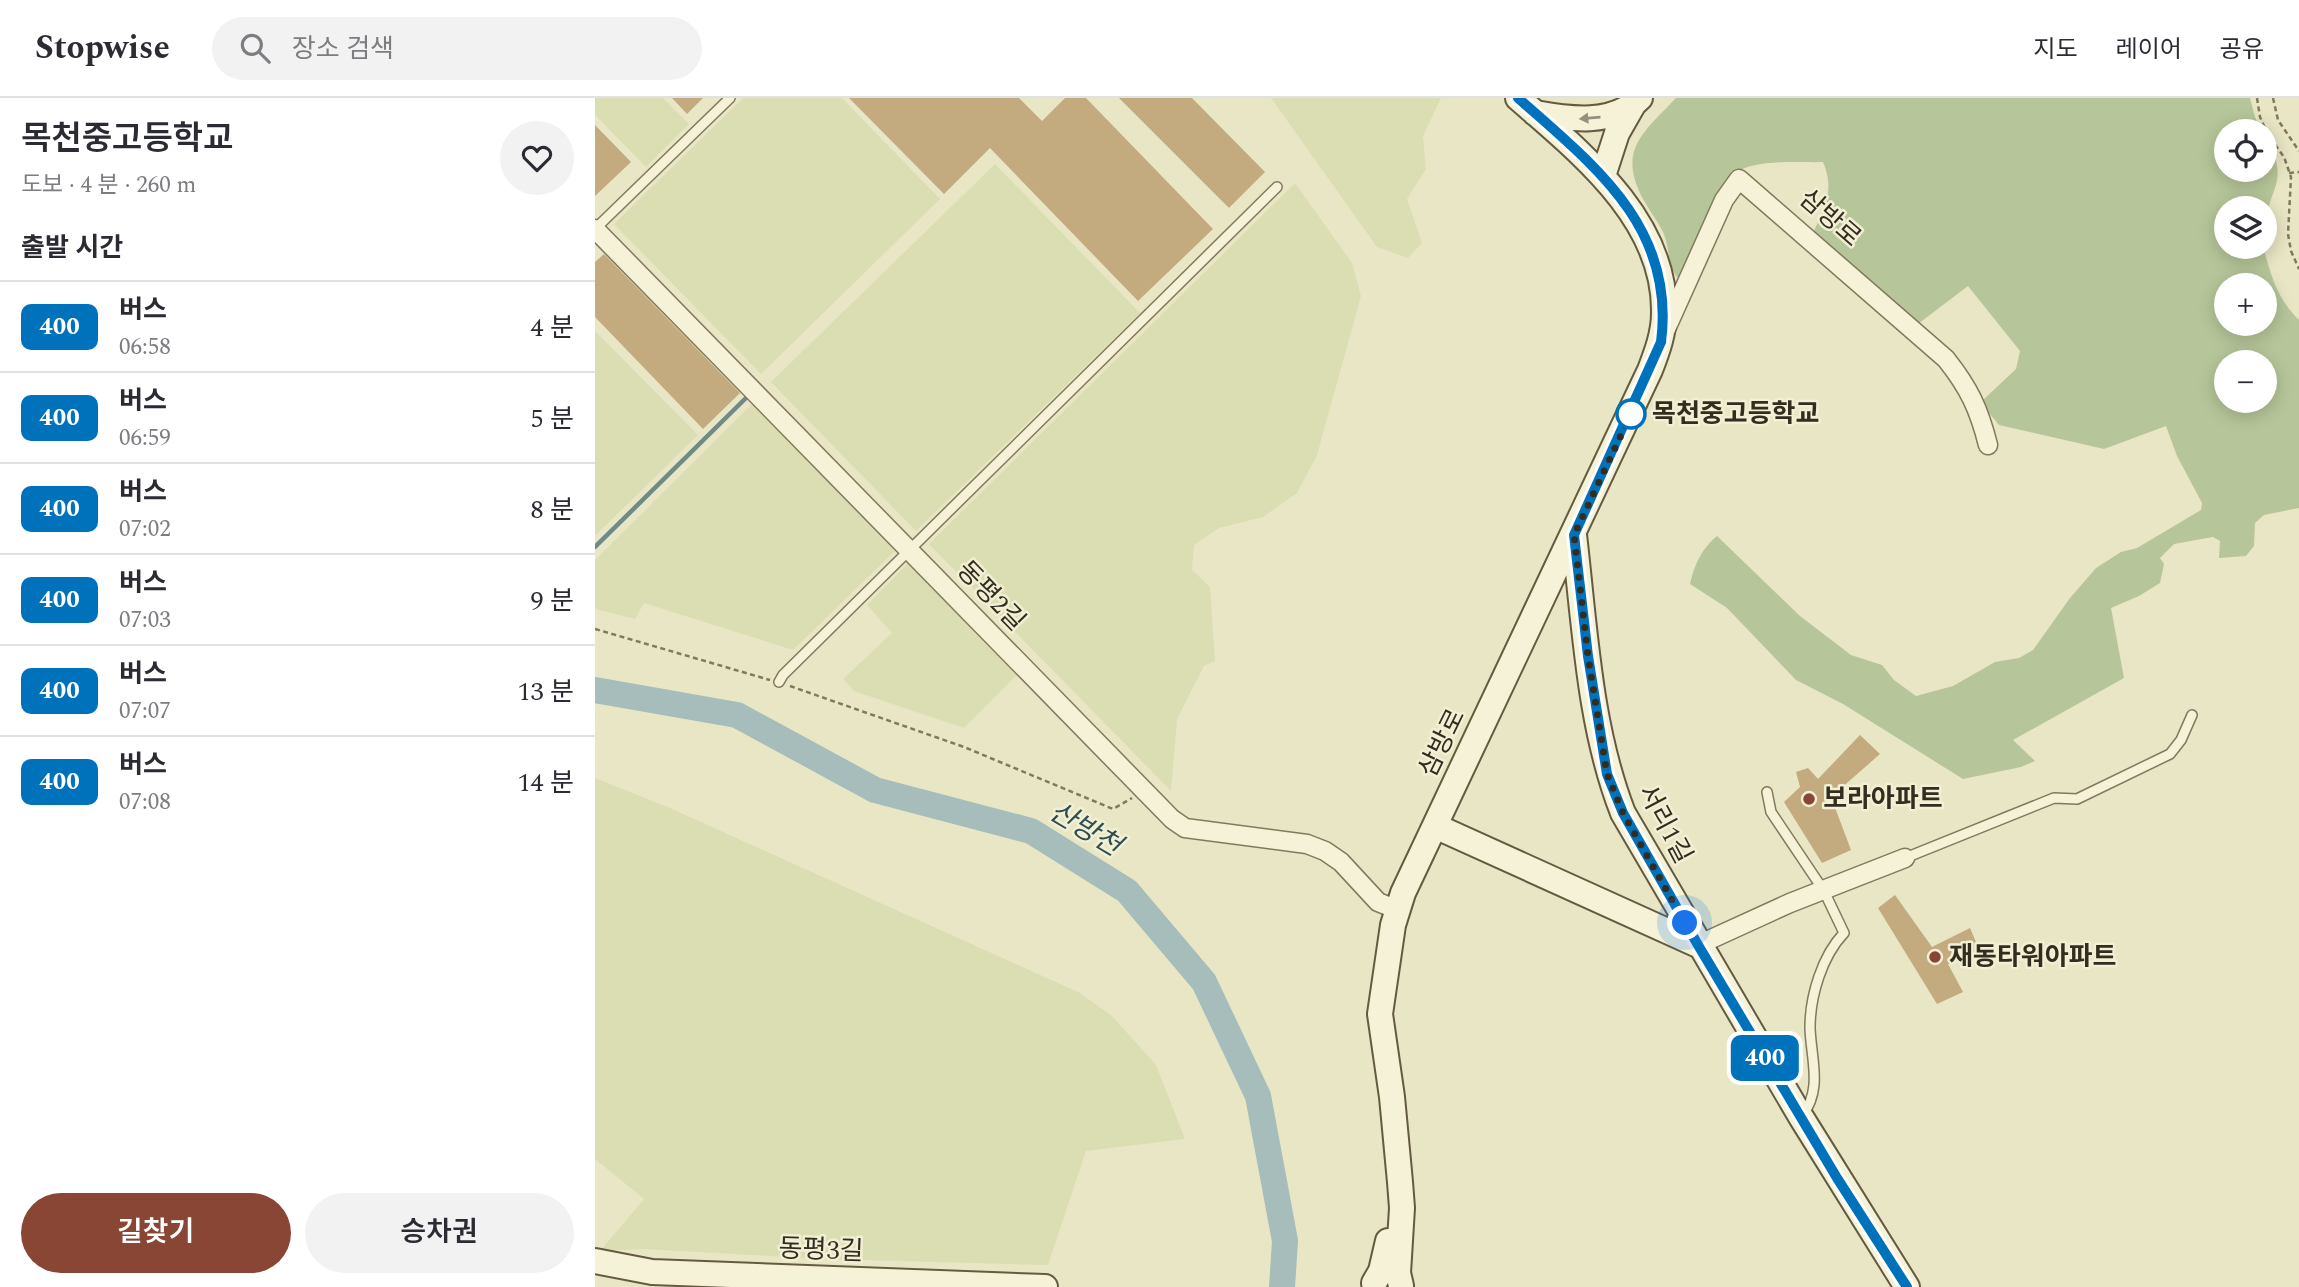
<!DOCTYPE html>
<html lang="ko">
<meta charset="utf-8">
<style>
:root{--surface:#fff;--page:#f2f2f3;--text:#2b2b33;--muted:#7c7c81;--line:#e1e1e2;--accent:#8a4634}
body{margin:0;font-family:Spectral,"Noto Sans KR",serif;background:var(--page);color:var(--text);height:100vh;display:flex;flex-direction:column;font-size:26px;white-space:nowrap}
*{box-sizing:border-box;margin:0}
p{font-size:23px;color:var(--muted)}
.icon{flex:none;width:38px;height:38px;fill:none;stroke:currentColor;stroke-width:2;stroke-linecap:round;stroke-linejoin:round}
.map{position:relative;flex:1;overflow:hidden}
.drawer{display:flex;flex-direction:column;background:var(--surface);width:595px}
.drawer>*{flex:none}
.badge{padding:0 14px;border-radius:10px;font-size:24px;line-height:46px}
.controls{position:absolute;left:1619px;top:21px;display:grid;gap:14px}
.controls a{display:grid;place-items:center;width:63px;height:63px;border-radius:50%;background:var(--surface);box-shadow:0 4px 18px #0003;font-size:35px}
.you{position:absolute;width:35px;height:35px;margin:-18px;border:5px solid #fff;border-radius:50%;background:#1a73e8;box-shadow:0 0 0 10px #1a73e833}
.map>.badge{position:absolute;translate:-50% -50%;box-shadow:0 0 0 4px #fff}
h2{padding:0 21px;font-size:26px;line-height:63px}
.round{display:grid;place-items:center;flex:none;width:74px;height:74px;border-radius:37px;background:var(--page)}
.headline{display:flex;align-items:center;justify-content:space-between;height:119px;padding:0 21px}
h1{font-size:33px;font-weight:600;line-height:52px}
.action{display:flex;gap:14px;margin-top:auto;padding:14px 21px}
.action a{flex:1;height:80px;border-radius:42px;background:var(--accent);color:#fff;font-size:28px;font-weight:600;line-height:80px;text-align:center}
.action a+a{background:var(--page);color:var(--text)}
ul{padding:0;list-style:none}
li{display:flex;align-items:center;gap:21px;height:91px;padding:0 21px;border-top:2px solid var(--line)}
li div{flex:1}
li b{display:block;font-size:26px}
li em{font-style:normal}
li .badge{min-width:77px;font-weight:700;text-align:center}
header{display:flex;align-items:center;gap:42px;box-sizing:border-box;height:98px;padding:0 35px;background:var(--surface);border-bottom:2px solid var(--line)}
header strong{font-size:33px}
nav{display:flex;gap:38px;margin-inline-start:auto;font-size:24px}
.search{width:490px;height:63px;background:var(--page);display:flex;align-items:center;gap:18px;box-sizing:border-box;padding:0 24px;border-radius:38px;color:var(--muted);font-size:26px}
main{display:flex;flex:1;min-height:0}
.map>svg:first-child{display:block}
.farmland{fill:#dbdeb3}
.green{fill:#b7c69a;fill-rule:evenodd}
.lines{fill:none;stroke-linecap:round;stroke-linejoin:round}
.stream{stroke:#6e8a89;stroke-width:4.5}
.river{stroke:#a6bdbb;stroke-width:26}
.building{fill:#c3aa7f}
.lane-casing{stroke:#82795d;stroke-width:12}
.street-casing{stroke:#82795d;stroke-width:21}
.secondary-casing{stroke:#645a40;stroke-width:28}
.path{stroke:#82795d;stroke-width:2.5;stroke-dasharray:5 3.5;stroke-linecap:butt}
.lane{stroke:#f5f2d7;stroke-width:9}
.street{stroke:#f5f2d7;stroke-width:18}
.secondary{stroke:#f5f2d7;stroke-width:24}
.oneway{fill:#94907b}
.line-casing{stroke:#fff;stroke-width:16}
.line{stroke:#0072bc;stroke-width:10}
.walk{stroke:#342d1f;stroke-width:7;stroke-dasharray:0 12.6}
.stop-dot{fill:#fff;stroke:#0072bc;stroke-width:3.5}
.poi-dot{fill:#8a4634;stroke:#f1efd4;stroke-width:2.5}
.labels{text-anchor:middle;dominant-baseline:central;stroke-width:5;stroke-linejoin:round;paint-order:stroke}
.street-label{font-size:26px;fill:#342d1f;stroke:#f1efd4}
.stop-label{font-size:26px;font-weight:bold;fill:#342d1f;stroke:#f1efd4;text-anchor:start}
.poi-label{font-size:26px;font-weight:bold;fill:#342d1f;stroke:#f1efd4;text-anchor:start}
.water-label{font-size:28px;font-style:italic;fill:#304d52;stroke:#f1efd4}
</style>
<header>
<strong>Stopwise</strong>
<div class="search"><svg class="icon" aria-label="search" viewBox="0 0 24 24"><circle cx="10" cy="10" r="6"/><path d="M15 15l6 6"/></svg>장소 검색</div>
<nav><a>지도</a><a>레이어</a><a>공유</a></nav>
</header>
<main>
<section class="drawer">
<div class="headline"><div><h1>목천중고등학교</h1><p>도보 · 4 분 · 260 m</p></div><a class="round"><svg class="icon" aria-label="heart" viewBox="0 0 24 24"><path d="M12 20l-8-8c-3-5 5-10 8-4 3-6 11-1 8 4z"/></svg></a></div>
<h2>출발 시간</h2>
<ul>
<li><span class="badge" style="background:#0072bc;color:#fff">400</span><div><b>버스</b><p>06:58</p></div><em>4 분</em></li>
<li><span class="badge" style="background:#0072bc;color:#fff">400</span><div><b>버스</b><p>06:59</p></div><em>5 분</em></li>
<li><span class="badge" style="background:#0072bc;color:#fff">400</span><div><b>버스</b><p>07:02</p></div><em>8 분</em></li>
<li><span class="badge" style="background:#0072bc;color:#fff">400</span><div><b>버스</b><p>07:03</p></div><em>9 분</em></li>
<li><span class="badge" style="background:#0072bc;color:#fff">400</span><div><b>버스</b><p>07:07</p></div><em>13 분</em></li>
<li><span class="badge" style="background:#0072bc;color:#fff">400</span><div><b>버스</b><p>07:08</p></div><em>14 분</em></li>
</ul>
<div class="action"><a>길찾기</a><a>승차권</a></div>
</section>
<div class="map">
<svg width="1704" height="1189" viewBox="0 0 1704 1189">
<rect width="100%" height="100%" fill="#e9e6c5"/>
<!-- farmland -->
<path class="farmland" d="M0 0H68L94 26 51 69 0 17Z
M148 0H247L345 101 166 276 19 126Z
M676 0H846L828 38 831 71 812 101 827 145 813 160 782 149Z
M400 66 545 215 321 433 176 284Z
M700 85 757 165 766 198 722 357 702 395 668 419 624 430 599 447 597 472 615 489 620 563 609 568 582 621 576 693 334 446Z
M0 233 103 337 0 438Z
M161 302 307 446 198 552 49 505 40 521 0 511V462Z
M321 457 427 572 369 630 259 593 248 581 297 535 272 507Z
M0 680 75 710 485 895 517 918 561 967 590 1041 491 1053 453 1167 229 1161 48 1151 5 1153 49 1101 0 1061Z"/>
<!-- green -->
<path class="green" d="M1081 0H1655L1660 19 1667 33H1631V72H1670V38C1697 86 1673 86 1670 132V110H1631V149H1668C1677 179 1681 199 1704 222V410L1669 417 1660 425 1659 448 1651 458 1624 460 1625 443 1618 439 1579 446 1565 460 1569 466 1565 485 1544 498 1516 510 1529 580 1418 642 1440 663 1426 669 1368 681 1248 606 1201 582 1132 510 1095 486C1099 467 1107 450 1122 438L1205 518 1256 557 1287 567 1299 582 1321 598 1358 588 1400 564 1424 560 1438 552 1475 500 1501 470 1526 454 1542 450 1606 412 1607 405 1582 358 1571 328 1509 351 1404 327 1390 310 1388 302 1421 271 1425 253 1373 188 1323 226 1218 135C1230 109 1240 92 1228 64 1204 65 1157 60 1138 77 1118 93 1099 154 1089 180L1082 179C1072 166 1075 149 1068 134 1062 122 1054 112 1048 101 1022 52 1048 35 1081 0ZM1631 187H1670V226H1631ZM1631 264H1670V303H1631Z"/>
<g class="lines">
<!-- stream -->
<path class="stream" d="M0 449 154 297"/>
<!-- river -->
<path class="river" d="M0 592 142 617 280 692 436 733 532 793 609 884 663 998 690 1143 687 1189"/>
</g>
<!-- building -->
<path class="building" d="M77 0H108L92 16Z
M254 0H424L447 23 470 0H491L618 131 543 203 395 50 349 96Z
M524 0H597L670 74 634 110Z
M0 27 36 64 0 98Z
M9 156 145 295 108 331 0 219V164Z
M1265 637 1285 656 1236 699 1256 752 1227 765 1189 704 1205 689 1201 674 1213 670 1223 681Z
M1300 797 1337 849 1375 830 1384 851 1353 866 1368 894 1342 906 1283 810Z"/>
<g class="lines">
<defs>
<path id="lane" d="M0 131 135 0
M184 584 188 577 682 89
M1172 694 1176 714 1229 793 1249 835C1227 858 1215 898 1215 930 1216 961 1228 991 1207 1018
M1310 760 1459 700 1482 701 1575 656 1586 642 1597 617"/>
<path id="street" d="M0 131 577 721 590 730 712 746 730 753 746 764 783 804 803 812
M1071 231 1129 102 1144 81 1351 261C1374 290 1384 311 1393 347
M1103 847 1195 805 1310 760"/>
<path id="secondary" d="M940 15C974 21 1018 28 1045 0
M1008 78 1022 35 1038 7
M979 437C990 530 994 628 1028 715L1206 1019 1312 1189
M840 728 1103 847
M0 1163 57 1174 450 1189
M779 1185 786 1173 793 1143
M806 1188 803 1175 807 1110 805 1084 797 999 785 916 798 827 808 795 1055 272C1062 254 1069 235 1069 215 1071 122 986 55 923 0"/>
</defs>
<!-- lane casing -->
<use href="#lane" class="lane-casing"/>
<!-- street casing -->
<use href="#street" class="street-casing"/>
<!-- secondary casing -->
<use href="#secondary" class="secondary-casing"/>
<!-- path -->
<path class="path" d="M1662 0 1665 19 1673 37 1689 59 1696 79 1693 136 1696 153 1704 171
M1678 0 1683 22 1704 53
M1694 75 1704 74
M0 531 175 582
M195 588 369 649 518 711 537 700"/>
<!-- lane -->
<use href="#lane" class="lane"/>
<!-- street -->
<use href="#street" class="street"/>
<!-- secondary -->
<use href="#secondary" class="secondary"/>
</g>
<!-- one-way arrows -->
<defs><path id="oneway-solid" d="M-6-.8H1V-3.2L6.5 0L1 3.2V.8H-6Z" transform="scale(1.75)"/></defs>
<use class="oneway" href="#oneway-solid" transform="translate(995 20) rotate(175)"/>
<g class="lines">
<defs>
<path id="line" d="M923 0C1000 68 1081 130 1066 244L979 437 993 558 1012 676 1028 715 1103 847 1242 1080 1312 1189"/>
</defs>
<!-- line casing -->
<use href="#line" class="line-casing"/>
<!-- line -->
<use href="#line" class="line"/>
<!-- walk -->
<path class="walk" d="M1036 316 979 437 993 558 1012 676 1028 715 1090 825"/>
</g>
<!-- markers -->
<circle class="stop-dot" cx="1036" cy="316" r="14"/>
<g class="poi-dot">
<circle cx="1214" cy="701" r="7"/>
<circle cx="1340" cy="859" r="7"/>
</g>
<g class="labels">
<!-- street labels -->
<g class="street-label">
<text transform="translate(1235 120) rotate(41)">삼방로</text>
<text transform="translate(396 498) rotate(46)">동평2길</text>
<text transform="translate(847 645) rotate(-64)">삼방로</text>
<text transform="translate(1070 726) rotate(62)">서리1길</text>
<text transform="translate(226 1152) rotate(2)">동평3길</text>
</g>
<!-- stop labels -->
<g class="stop-label">
<text x="1057" y="316">목천중고등학교</text>
</g>
<!-- poi labels -->
<g class="poi-label">
<text x="1228" y="701">보라아파트</text>
<text x="1354" y="859">재동타워아파트</text>
</g>
<!-- water labels -->
<g class="water-label">
<text transform="translate(490 731) rotate(31)">산방천</text>
</g>
</g>
</svg>
<div class="controls">
<a><svg class="icon" aria-label="locate" viewBox="0 0 24 24"><circle cx="12" cy="12" r="6"/><path d="M12 2v4M12 18v4M2 12h4M18 12h4"/></svg></a>
<a><svg class="icon" aria-label="layers" viewBox="0 0 24 24"><path d="M12 4l9 5-9 5-9-5zM3 14l9 5 9-5"/></svg></a>
<a>+</a>
<a>−</a>
</div>
<div class="you" style="left:1090px;top:825px"></div>
<b class="badge" style="left:1170px;top:960px;background:#0072bc;color:#fff">400</b>
</div>
</main>
